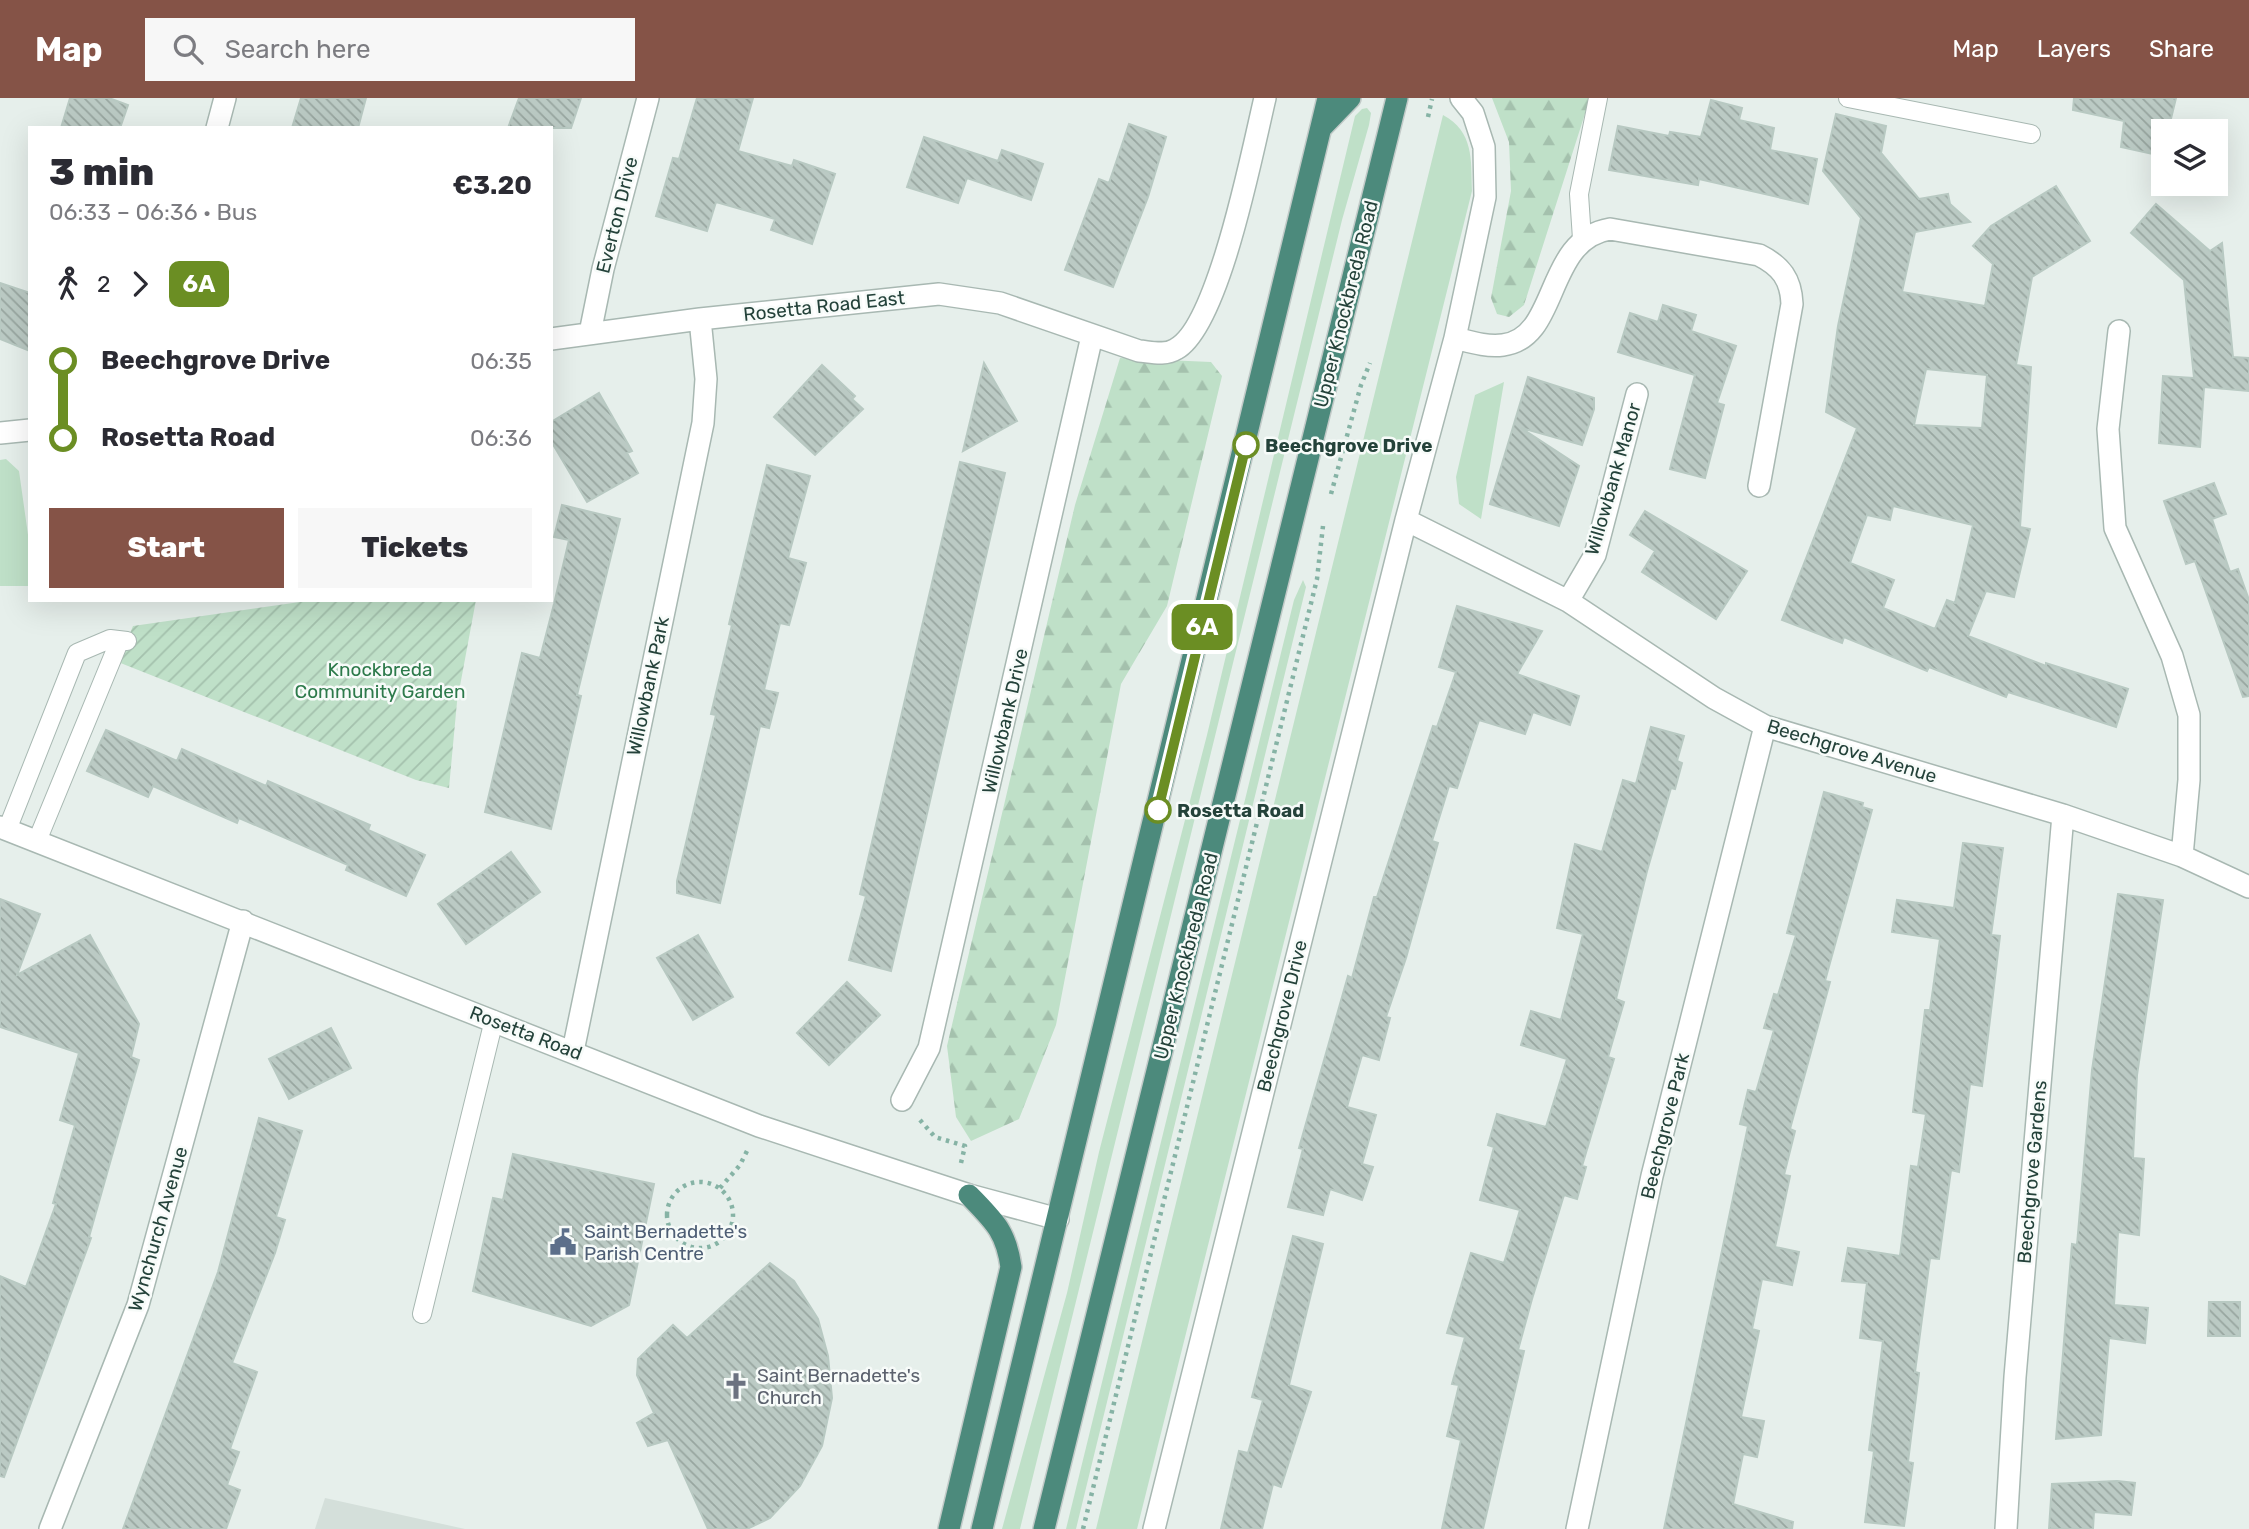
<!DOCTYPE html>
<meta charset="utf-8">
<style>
:root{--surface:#fff;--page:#f7f7f7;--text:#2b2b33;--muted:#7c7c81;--accent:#855347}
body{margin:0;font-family:Rubik,sans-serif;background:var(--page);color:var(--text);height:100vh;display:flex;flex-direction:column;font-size:26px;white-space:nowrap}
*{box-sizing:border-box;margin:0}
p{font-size:23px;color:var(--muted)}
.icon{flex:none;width:38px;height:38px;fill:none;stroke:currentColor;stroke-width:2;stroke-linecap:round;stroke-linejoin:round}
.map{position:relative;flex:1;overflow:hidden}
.drawer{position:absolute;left:28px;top:28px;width:525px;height:476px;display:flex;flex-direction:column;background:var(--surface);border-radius:0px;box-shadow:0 7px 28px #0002}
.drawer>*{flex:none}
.badge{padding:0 14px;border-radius:10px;font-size:24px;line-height:46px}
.tools{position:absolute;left:2151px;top:21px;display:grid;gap:14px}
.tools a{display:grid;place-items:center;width:77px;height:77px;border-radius:0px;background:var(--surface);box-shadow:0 7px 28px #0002;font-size:35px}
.map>.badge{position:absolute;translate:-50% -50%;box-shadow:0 0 0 4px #fff}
.legs{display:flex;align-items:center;gap:10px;height:77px;padding:0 21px;font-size:23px}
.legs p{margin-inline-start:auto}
.headline{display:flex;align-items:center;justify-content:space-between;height:119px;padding:0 21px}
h1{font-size:38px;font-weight:800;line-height:52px}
.action{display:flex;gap:14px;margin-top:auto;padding:14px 21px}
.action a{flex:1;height:80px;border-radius:0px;background:var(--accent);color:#fff;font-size:28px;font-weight:800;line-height:80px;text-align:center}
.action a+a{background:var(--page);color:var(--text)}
ul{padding:0 21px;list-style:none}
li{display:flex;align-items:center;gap:24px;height:77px;font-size:26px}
li i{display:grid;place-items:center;width:10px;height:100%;margin:0 9px;background:currentColor}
li i::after{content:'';width:18px;height:18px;margin:-9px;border:5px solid;border-radius:50%;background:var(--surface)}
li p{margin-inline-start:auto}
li:first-child i{background:linear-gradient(#0000 50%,currentColor 0)}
li:last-child i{background:linear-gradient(currentColor 50%,#0000 0)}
header{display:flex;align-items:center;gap:42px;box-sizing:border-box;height:98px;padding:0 35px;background:var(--accent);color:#fff}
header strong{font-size:33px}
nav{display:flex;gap:38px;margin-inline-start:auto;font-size:24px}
.search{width:490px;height:63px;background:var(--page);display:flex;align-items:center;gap:18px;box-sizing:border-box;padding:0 24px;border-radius:0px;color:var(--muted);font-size:26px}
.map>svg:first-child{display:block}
.built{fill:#d4dfda}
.green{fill:#bfe0c8}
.forest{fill:url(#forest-firs)}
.garden{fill:url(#garden-furrows)}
.building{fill:url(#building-back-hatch);stroke:#b8c9c2;stroke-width:2;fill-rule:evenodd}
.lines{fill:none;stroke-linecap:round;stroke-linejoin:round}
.service-casing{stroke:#a8b8b2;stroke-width:20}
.minor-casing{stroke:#a8b8b2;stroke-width:24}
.tertiary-casing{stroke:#a8b8b2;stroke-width:24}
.trunk-casing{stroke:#c2cac8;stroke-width:24}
.path{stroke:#86b3a5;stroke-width:4.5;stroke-dasharray:3.5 5;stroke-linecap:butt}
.service{stroke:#fff;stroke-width:18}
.minor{stroke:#fff;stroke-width:21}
.tertiary{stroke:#fff;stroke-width:21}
.trunk{stroke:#4c8a7c;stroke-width:21}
.line-1-casing{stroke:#fff;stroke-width:16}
.line-1{stroke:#6b8e23;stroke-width:10}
.stop-1-dot{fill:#fff;stroke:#6b8e23;stroke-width:3.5}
.labels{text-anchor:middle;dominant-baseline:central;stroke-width:5;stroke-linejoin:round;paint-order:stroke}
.street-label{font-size:19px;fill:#24423a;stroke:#f7fbf9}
.stop-label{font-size:19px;font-weight:bold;fill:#24423a;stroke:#f7fbf9;text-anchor:start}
.park-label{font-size:19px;fill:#2d7a4b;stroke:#f7fbf9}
.service-label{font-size:19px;fill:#4e5e75;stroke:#f7fbf9;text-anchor:start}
.worship-label{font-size:19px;fill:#5b616d;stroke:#f7fbf9;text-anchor:start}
</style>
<header>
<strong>Map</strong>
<div class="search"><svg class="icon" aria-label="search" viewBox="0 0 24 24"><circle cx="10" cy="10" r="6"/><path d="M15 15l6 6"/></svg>Search here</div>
<nav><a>Map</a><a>Layers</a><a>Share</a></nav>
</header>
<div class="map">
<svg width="2249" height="1431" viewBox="0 0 2249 1431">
<defs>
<pattern id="forest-firs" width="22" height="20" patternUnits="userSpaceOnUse" patternTransform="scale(1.75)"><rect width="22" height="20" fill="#bfe0c8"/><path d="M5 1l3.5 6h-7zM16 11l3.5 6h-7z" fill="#a4c1ad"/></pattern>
<pattern id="garden-furrows" width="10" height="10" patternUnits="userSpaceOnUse" patternTransform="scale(1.75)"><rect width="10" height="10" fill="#bfe0c8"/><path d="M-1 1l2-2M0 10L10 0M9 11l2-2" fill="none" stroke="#a4c1ad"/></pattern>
<pattern id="building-back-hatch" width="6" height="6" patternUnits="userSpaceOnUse" patternTransform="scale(1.75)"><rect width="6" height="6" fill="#bbcac4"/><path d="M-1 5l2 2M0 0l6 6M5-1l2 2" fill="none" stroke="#98a6a0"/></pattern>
</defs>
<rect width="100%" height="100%" fill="#e6efeb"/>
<!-- built -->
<path class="built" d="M325 1400 465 1431H315Z"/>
<!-- green -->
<path class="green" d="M1367 10 1371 15 1369 27 1342 122 1020 1431H1002L1067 1195 1099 1054 1207 637 1355 18 1362 11Z
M1443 17C1474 34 1471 61 1472 93L1137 1431H1096Z
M1504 284 1481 421 1459 406 1456 379 1475 297Z
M6 361 19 373 30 451V488H0V362Z
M1303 482 1306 489 1076 1431H1066L1294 502Z"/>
<!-- forest -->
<path class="forest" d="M1492 0H1590L1524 207 1509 219 1497 216 1491 200 1511 93 1509 44Z
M1120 260 1211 264 1222 278 1167 508 1121 586 1056 927 1019 1021 971 1043 956 1019 947 948 1075 407Z"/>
<!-- garden -->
<path class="garden" d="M314 502H476L457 604 449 690 416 682 118 564 133 528Z"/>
<!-- building -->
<path class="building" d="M70 0H109L128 7 120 30H61Z
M301 0H366L358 30H292Z
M519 0H581L571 30H508Z
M697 0H753L738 53 792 68 794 62 835 76 812 146 771 132 775 121 716 104 707 133 656 118 673 60 679 61Z
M2074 0H2176L2168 33H2163L2162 58 2121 49 2124 23 2073 12Z
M1711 2 1742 10 1739 22 1774 30 1770 52 1817 61 1808 106 1699 81 1698 87 1609 72 1618 28 1669 38 1670 34 1701 39Z
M1836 16 1886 28 1881 55 1919 101 1948 96 1950 106 1970 124 1915 134 1902 194 1985 208 1993 166 1973 148 1991 128 2056 88 2090 143 2032 179 2016 267 2031 269 2020 429 2030 431 2014 499 1986 493 1968 538 2046 568V565L2128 591 2116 629 2008 594 2006 599 1929 569 1927 573 1844 539 1842 545 1782 522 1857 330 1826 314 1838 228 1861 120 1823 73ZM1926 271 1987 277 1982 330 1914 327ZM1893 408 1973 427 1955 505 1947 502 1935 531 1883 510 1894 482 1850 465 1867 417 1890 422Z
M1129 26 1166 39 1148 99 1113 189 1065 172 1099 81 1109 85Z
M924 39 998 63 1002 52 1043 66 1031 102 967 80 958 105 907 89Z
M2156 106 2210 153 2222 145 2233 259 2249 260V293L2204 289 2200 349 2159 345 2163 278 2194 280 2184 182 2131 135Z
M0 185 30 195V253L0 241Z
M1663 207 1696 217 1691 233 1736 248 1717 305 1724 307 1705 380 1670 371 1695 277 1618 254 1630 215 1658 224Z
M984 265 1017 323 963 353Z
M822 267 855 298 852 301 863 311 815 357 774 319Z
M1528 279 1594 300V311L1582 347 1521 330 1579 368 1559 428 1490 406Z
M599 295 632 353 627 355 638 375 587 404 551 343V324Z
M960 364 1005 375 891 873 849 862 866 798 860 796Z
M767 367 810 378 788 460 806 465 789 527 780 525 764 592 778 595 769 630 760 628 720 805 677 795V783L716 617 711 616 732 527 729 526Z
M2214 385 2226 416 2212 421 2230 474 2238 471 2249 502V598L2243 599 2195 463 2186 466 2164 403Z
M562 407 620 421 577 597 581 598 551 731 485 714 522 555 540 560 554 506 569 442 554 439Z
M1645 413 1747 473 1716 521 1642 474 1655 453 1630 437Z
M1457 508 1542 533 1517 576 1579 598 1570 627 1533 614 1525 636 1479 622 1457 690 1449 688 1432 743 1438 745 1406 860 1386 919 1390 920 1379 962 1362 957 1347 1009 1376 1017 1362 1066 1373 1069 1362 1102 1330 1091 1323 1117 1288 1109 1303 1051 1299 1050 1348 878 1352 880 1374 799H1377L1433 628 1437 629 1456 574 1439 569Z
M1651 629 1684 638 1677 663 1682 665 1675 691 1671 690 1647 773 1616 901 1624 904 1608 959 1614 961 1582 1068 1586 1069 1577 1101 1564 1097 1532 1201 1518 1252 1524 1253 1483 1431H1442L1461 1342 1447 1338 1459 1287 1452 1286 1465 1239 1447 1235 1471 1155 1504 1165 1520 1112 1480 1102 1494 1049 1488 1047 1497 1016 1546 1029 1567 961 1521 947 1531 913 1561 922 1583 836 1557 830 1575 746 1602 754 1623 682 1636 686Z
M106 632 177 663 182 651 266 688 268 683 370 727 368 732 425 757 406 798 346 772 348 767 239 720 237 725 153 688 148 699 87 673Z
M1824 694 1863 705 1862 709 1872 712 1825 883 1830 884 1790 1031 1795 1033 1784 1077 1790 1078 1775 1149 1799 1154 1792 1187 1762 1181 1752 1231 1759 1233 1741 1319 1764 1323 1757 1359 1743 1356 1733 1406 1793 1424 1792 1431H1664L1748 1028 1740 1026 1748 992 1756 994 1774 932 1764 930 1774 896 1778 897 1796 837 1787 835Z
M1963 745 2003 750 1991 837 2000 838 1982 988 1970 986 1959 1074 1951 1072 1939 1161 1930 1160 1915 1274 1919 1275 1908 1364 1913 1365 1904 1428 1865 1424 1874 1353 1869 1352 1883 1243 1860 1240 1867 1185 1842 1183 1848 1150 1900 1158 1911 1068 1918 1069 1926 1016 1913 1014 1925 912H1930L1940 841 1892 834 1897 802 1954 810Z
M511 754 540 794 466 846 438 806Z
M2118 796 2163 802 2137 977 2133 1060 2144 1061 2139 1137 2118 1134 2114 1207 2148 1210 2145 1245 2109 1240 2101 1337 2056 1341 2072 1146 2077 1147 2092 972Z
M0 801 40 816 17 877 90 837 139 926 131 959 139 962 89 1139 91 1140 4 1379 0 1378V1178L26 1189 56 1106 53 1105 75 1027 60 1022 79 955 0 929Z
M698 837 733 899 693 922 657 860Z
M847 884 880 917 829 967 797 935Z
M331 930 351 970 289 1001 269 961Z
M259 1020 302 1033 276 1119 285 1122 275 1155 232 1265 257 1274 230 1351 239 1354 227 1387 240 1392 226 1431H123L218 1174Z
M513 1056 654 1086 629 1207 591 1228 473 1193 493 1100 503 1102Z
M1293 1138 1323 1146 1289 1287 1311 1294 1281 1389 1273 1386 1262 1431H1221L1239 1353 1248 1355 1263 1302 1252 1299Z
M770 1165 794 1183 818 1221 828 1258 832 1300 822 1348 800 1388 770 1420 747 1431H708L668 1342 648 1348 637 1325 654 1315 637 1277 638 1261 673 1227 687 1240Z
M2209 1204H2240V1238H2208Z
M2117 1383 2135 1385 2131 1417 2094 1414 2093 1431H2049L2052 1386Z"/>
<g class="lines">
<defs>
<path id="service" d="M1848 0 2031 36
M1582 141 1579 96 1598 0
M7 732 77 555 110 541 127 543
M37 743 119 544
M422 1216 494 922"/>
<path id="minor" d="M217 30 225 0
M2119 233 2108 331 2115 430 2172 558 2189 617V682L2182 758
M590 235 603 171 648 0
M1455 240C1471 244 1486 249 1503 247 1560 240 1544 142 1610 131L1759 157C1781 168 1791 181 1792 206L1759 388
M551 241 700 221 939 196 1000 205 1139 253C1151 254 1165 258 1176 251 1219 228 1253 50 1265 0
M0 335 30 332
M1406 422 1568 503 1714 600 1765 628 2063 717 2182 758 2249 789
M1568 503 1595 457 1637 296
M573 953 703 325 706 281 700 221
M902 1002 929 950 1092 238
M50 1431 138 1207 243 823
M1154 1431 1406 422 1455 240 1485 99 1484 49 1473 15 1461 0
M1577 1431 1652 1078 1765 628
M2006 1431 2015 1279 2063 717"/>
<path id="tertiary" d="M0 729 759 1028 969 1097 1058 1121"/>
<path id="trunk" d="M1322 29 1350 0
M949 1431 1011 1169C1006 1133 994 1123 969 1097
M982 1431 1328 0
M1044 1431 1397 0"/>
</defs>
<!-- service casing -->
<use href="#service" class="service-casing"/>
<!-- minor casing -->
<use href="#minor" class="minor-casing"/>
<!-- tertiary casing -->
<use href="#tertiary" class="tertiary-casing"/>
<!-- trunk casing -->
<use href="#trunk" class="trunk-casing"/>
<!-- path -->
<path class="path" d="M1428 19 1432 1
M1331 396 1361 287 1370 265
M920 1022 935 1039 965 1048 961 1065
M667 1117a33 33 0 1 1 66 0a33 33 0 1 1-66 0Z
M720 1090 740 1067 748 1051
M1083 1431 1317 481 1323 428"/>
<!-- service -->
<use href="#service" class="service"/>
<!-- minor -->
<use href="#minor" class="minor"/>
<!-- tertiary -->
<use href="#tertiary" class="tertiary"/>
<!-- trunk -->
<use href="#trunk" class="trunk"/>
</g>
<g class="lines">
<defs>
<path id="line-1" d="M1158 712 1246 347"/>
</defs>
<!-- line-1 casing -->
<use href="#line-1" class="line-1-casing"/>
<!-- line-1 -->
<use href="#line-1" class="line-1"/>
</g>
<!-- icons -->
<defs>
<symbol id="civic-bare" viewBox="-9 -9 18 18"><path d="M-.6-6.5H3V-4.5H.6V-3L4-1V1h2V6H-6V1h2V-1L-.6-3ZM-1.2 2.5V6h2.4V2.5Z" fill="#5c6f8a" stroke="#f7fbf9" stroke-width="2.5" paint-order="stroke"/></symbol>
<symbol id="church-bare" viewBox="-9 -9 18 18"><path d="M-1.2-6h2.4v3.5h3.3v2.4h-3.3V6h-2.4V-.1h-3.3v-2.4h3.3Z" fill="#6b7280" stroke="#f7fbf9" stroke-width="2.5" paint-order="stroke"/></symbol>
</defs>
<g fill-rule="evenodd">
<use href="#civic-bare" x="544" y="1125" width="38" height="38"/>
<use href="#church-bare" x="717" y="1269" width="38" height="38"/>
</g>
<!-- markers -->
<g class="stop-1-dot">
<circle cx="1246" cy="347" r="12"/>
<circle cx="1158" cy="712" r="12"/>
</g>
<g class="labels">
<!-- street labels -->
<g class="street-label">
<text transform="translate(617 117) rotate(-76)">Everton Drive</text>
<text transform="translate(1346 206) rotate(-76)">Upper Knockbreda Road</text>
<text transform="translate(824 208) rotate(-6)">Rosetta Road East</text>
<text transform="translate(1613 381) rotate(-74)">Willowbank Manor</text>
<text transform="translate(648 588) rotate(-78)">Willowbank Park</text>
<text transform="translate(1005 623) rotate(-77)">Willowbank Drive</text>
<text transform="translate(1852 653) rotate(17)">Beechgrove Avenue</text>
<text transform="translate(1186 858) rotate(-76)">Upper Knockbreda Road</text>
<text transform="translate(1282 918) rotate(-76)">Beechgrove Drive</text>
<text transform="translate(526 935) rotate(21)">Rosetta Road</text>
<text transform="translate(1665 1028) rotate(-76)">Beechgrove Park</text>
<text transform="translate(2032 1074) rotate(-85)">Beechgrove Gardens</text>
<text transform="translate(158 1131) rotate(-74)">Wynchurch Avenue</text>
</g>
<!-- stop labels -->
<g class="stop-label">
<text x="1265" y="347">Beechgrove Drive</text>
<text x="1177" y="712">Rosetta Road</text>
</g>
<!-- park labels -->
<g class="park-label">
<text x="380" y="571">Knockbreda<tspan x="380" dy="22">Community Garden</tspan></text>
</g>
<!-- service labels -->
<g class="service-label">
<text x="584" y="1133">Saint Bernadette's<tspan x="584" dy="22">Parish Centre</tspan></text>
</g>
<!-- worship labels -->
<g class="worship-label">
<text x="757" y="1277">Saint Bernadette's<tspan x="757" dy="22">Church</tspan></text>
</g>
</g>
</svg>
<div class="tools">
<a><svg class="icon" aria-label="layers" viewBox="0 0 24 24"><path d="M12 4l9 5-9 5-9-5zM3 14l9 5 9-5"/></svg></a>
</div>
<b class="badge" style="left:1202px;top:529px;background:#6b8e23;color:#fff">6A</b>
<section class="drawer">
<div class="headline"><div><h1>3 min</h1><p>06:33 – 06:36 · Bus</p></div><b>€3.20</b></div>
<div class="legs"><svg class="icon" aria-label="walk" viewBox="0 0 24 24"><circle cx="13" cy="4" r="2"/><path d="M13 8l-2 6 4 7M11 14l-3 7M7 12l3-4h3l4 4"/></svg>2<svg class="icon" aria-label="forward" viewBox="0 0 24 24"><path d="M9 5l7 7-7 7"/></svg><b class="badge" style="background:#6b8e23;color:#fff">6A</b></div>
<ul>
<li><i style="color:#6b8e23"></i><b>Beechgrove Drive</b><p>06:35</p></li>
<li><i style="color:#6b8e23"></i><b>Rosetta Road</b><p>06:36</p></li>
</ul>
<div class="action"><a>Start</a><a>Tickets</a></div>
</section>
</div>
